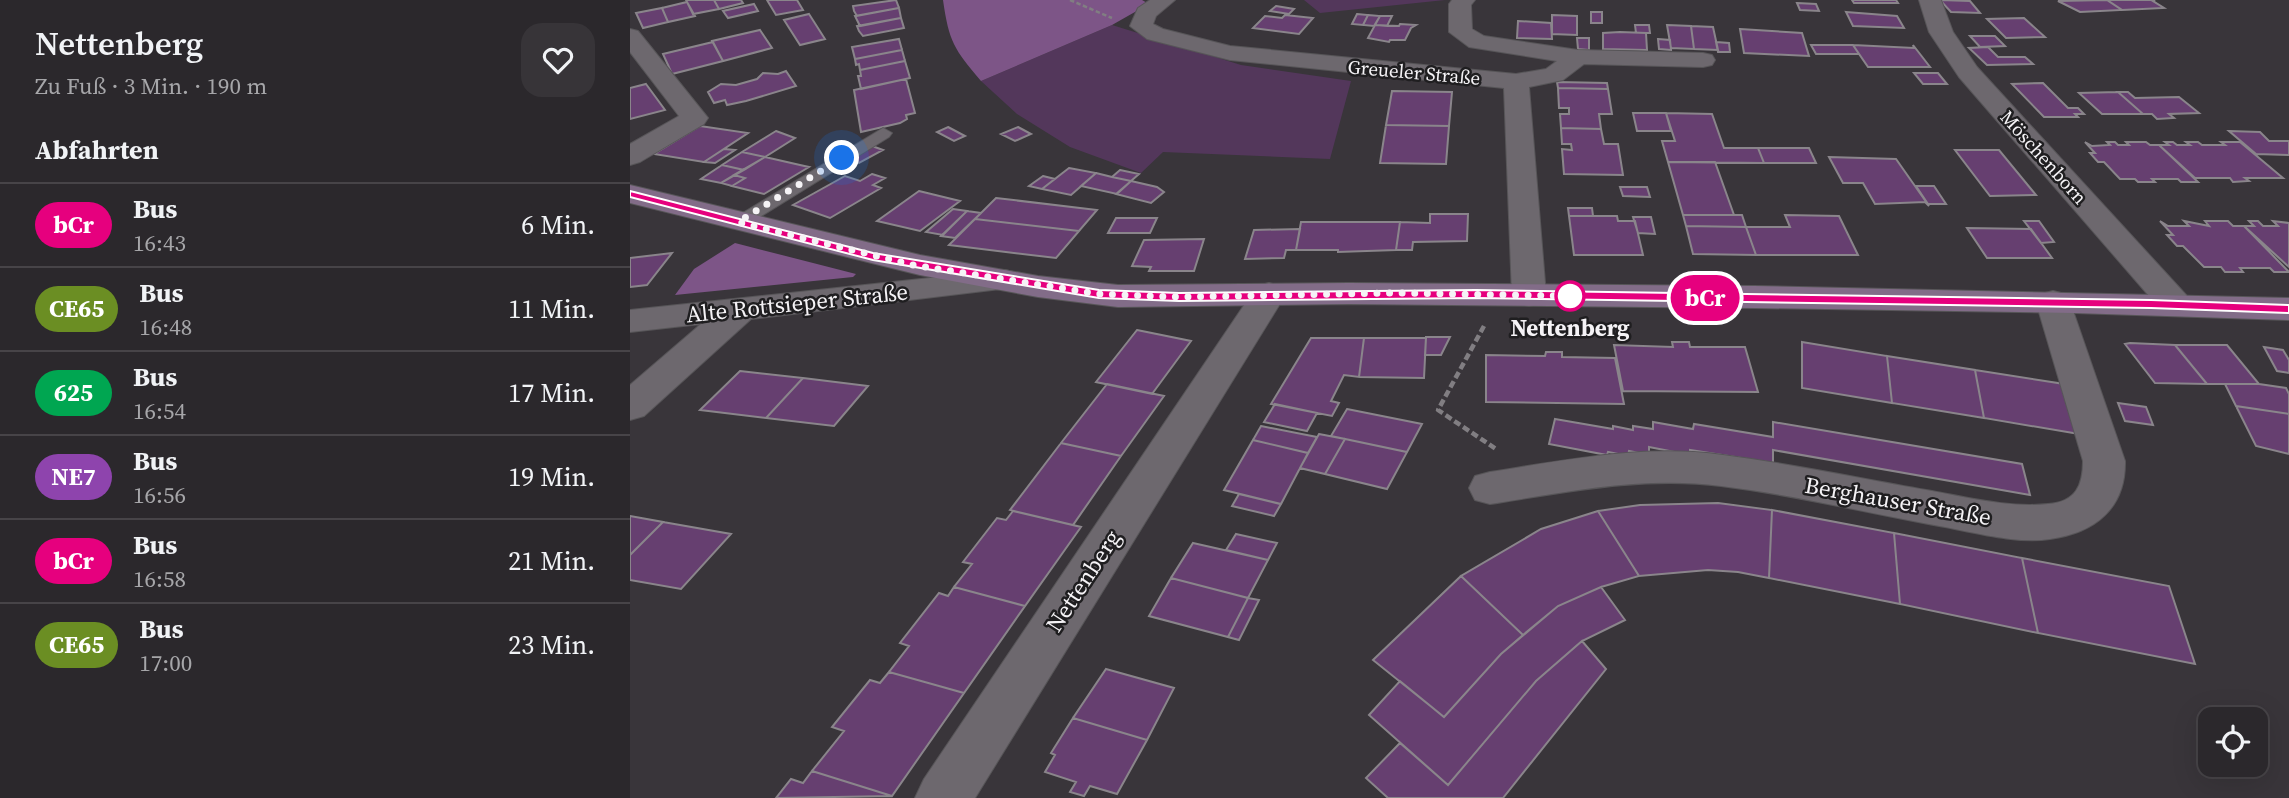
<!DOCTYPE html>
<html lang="de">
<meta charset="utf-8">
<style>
:root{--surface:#2b282c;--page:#373438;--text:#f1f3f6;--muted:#a6a6a9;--line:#474448}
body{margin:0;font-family:"Source Serif 4",serif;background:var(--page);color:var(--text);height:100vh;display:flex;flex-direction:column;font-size:26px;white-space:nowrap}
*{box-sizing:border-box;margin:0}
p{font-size:23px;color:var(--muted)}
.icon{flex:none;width:38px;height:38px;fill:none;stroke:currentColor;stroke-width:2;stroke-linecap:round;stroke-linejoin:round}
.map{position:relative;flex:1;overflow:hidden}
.sheet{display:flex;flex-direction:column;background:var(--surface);width:630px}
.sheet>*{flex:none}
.badge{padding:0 14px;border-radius:23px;font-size:24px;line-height:46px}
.controls{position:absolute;left:1568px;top:707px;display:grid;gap:14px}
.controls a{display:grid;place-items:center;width:70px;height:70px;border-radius:14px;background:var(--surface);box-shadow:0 7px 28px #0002,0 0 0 2px var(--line);font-size:35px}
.you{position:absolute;width:35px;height:35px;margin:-18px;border:5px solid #fff;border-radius:50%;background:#1a73e8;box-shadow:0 0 0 10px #1a73e833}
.map>.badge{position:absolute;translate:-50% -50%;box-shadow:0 0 0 4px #fff}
h2{padding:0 35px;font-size:26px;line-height:63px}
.round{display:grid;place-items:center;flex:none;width:74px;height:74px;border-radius:21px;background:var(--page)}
.head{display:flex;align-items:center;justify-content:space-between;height:119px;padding:0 35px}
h1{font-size:33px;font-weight:600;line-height:52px}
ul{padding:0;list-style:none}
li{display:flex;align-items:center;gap:21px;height:84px;padding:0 35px;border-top:2px solid var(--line)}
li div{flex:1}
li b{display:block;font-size:26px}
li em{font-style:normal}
li .badge{min-width:77px;font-weight:700;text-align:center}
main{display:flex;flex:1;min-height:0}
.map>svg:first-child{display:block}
.green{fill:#53375b}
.forest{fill:#7d5587}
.building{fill:#663f70;stroke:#8a858b;stroke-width:2}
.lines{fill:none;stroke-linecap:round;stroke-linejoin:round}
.lane-casing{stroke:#575558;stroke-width:2}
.street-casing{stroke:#575558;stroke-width:2}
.secondary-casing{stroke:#575558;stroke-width:2}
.path-far1{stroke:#817e82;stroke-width:2.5;stroke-dasharray:4.5 2.5;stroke-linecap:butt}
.path{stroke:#817e82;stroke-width:4.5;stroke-dasharray:7 3.5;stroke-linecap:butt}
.lane{fill:#6d686e;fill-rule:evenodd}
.street{fill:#6d686e;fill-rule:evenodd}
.secondary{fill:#826c88;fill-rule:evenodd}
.line{fill:#e6007e;stroke:#fff;stroke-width:2}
.walk{stroke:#f5f3f6;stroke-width:7;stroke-dasharray:0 12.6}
.stop-dot{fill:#fff;stroke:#e6007e;stroke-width:3.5}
.labels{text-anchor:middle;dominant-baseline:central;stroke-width:5;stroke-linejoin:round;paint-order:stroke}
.far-street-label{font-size:19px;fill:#f5f3f6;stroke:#1f1e20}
.street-label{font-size:23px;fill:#f5f3f6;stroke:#1f1e20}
.stop-label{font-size:23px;font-weight:bold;fill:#f5f3f6;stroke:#1f1e20}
</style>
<main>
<section class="sheet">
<div class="head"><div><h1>Nettenberg</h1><p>Zu Fuß · 3 Min. · 190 m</p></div><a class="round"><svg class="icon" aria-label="heart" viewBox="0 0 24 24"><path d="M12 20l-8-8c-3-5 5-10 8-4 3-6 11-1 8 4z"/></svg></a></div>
<h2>Abfahrten</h2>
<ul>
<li><span class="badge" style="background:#e6007e;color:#fff">bCr</span><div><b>Bus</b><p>16:43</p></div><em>6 Min.</em></li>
<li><span class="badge" style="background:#6b8e23;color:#fff">CE65</span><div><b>Bus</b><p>16:48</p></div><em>11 Min.</em></li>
<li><span class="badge" style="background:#00a651;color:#fff">625</span><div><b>Bus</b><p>16:54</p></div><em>17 Min.</em></li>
<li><span class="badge" style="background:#8e44ad;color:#fff">NE7</span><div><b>Bus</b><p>16:56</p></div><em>19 Min.</em></li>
<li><span class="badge" style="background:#e6007e;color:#fff">bCr</span><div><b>Bus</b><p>16:58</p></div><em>21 Min.</em></li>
<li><span class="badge" style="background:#6b8e23;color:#fff">CE65</span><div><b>Bus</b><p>17:00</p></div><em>23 Min.</em></li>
</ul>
</section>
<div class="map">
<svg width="1659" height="798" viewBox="0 0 1659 798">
<rect width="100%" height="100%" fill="#39353a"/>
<!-- green -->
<path class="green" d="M674 0H815L690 13Z
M482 25 611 65 721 81 700 159 533 152 511 173 440 147 387 114 351 81Z"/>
<!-- forest -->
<path class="forest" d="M313 0H512L519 4 482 25 351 81C324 49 319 42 313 0Z
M105 243 226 274 223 277 45 295 64 269Z"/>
<!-- building -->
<path class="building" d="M56 0H84L89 9 63 14Z
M84 0H111L113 3 89 9Z
M137 0H167L173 10 146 15Z
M266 0 269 8 227 16 224 11 223 6Z
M1222 0H1266L1268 3H1224Z
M1310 0 1340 1 1350 13 1321 12Z
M1477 0 1492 10 1450 12 1428 1Z
M1477 0H1525L1523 1 1534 8 1492 10Z
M57 2 65 16 38 22 32 8Z
M1167 3 1186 4 1189 11 1170 10Z
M124 4 128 11 98 18 93 11Z
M646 6 664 9 659 14 640 11Z
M32 8 38 22 13 28 6 13Z
M269 8 271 18 230 26 225 16Z
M961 12H972V23H961Z
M1216 12 1267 16 1274 28 1223 26Z
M179 14 195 39 170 45 154 20Z
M727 14 738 15 733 25 722 24Z
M655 15 683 18 669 34 623 28 635 16 652 18Z
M738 15 750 16 744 26 733 25Z
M922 15 947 16V35L922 34Z
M750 16H762L757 26 745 25Z
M271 18 274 28 233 36 229 31 227 26Z
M1394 18 1415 37 1376 38 1357 19Z
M888 21 921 23 922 39 887 38Z
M770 24 786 25 781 28 775 40H760L759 42 738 38 745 25 769 26Z
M1005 25H1019L1020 33H1006Z
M1037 25 1061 26 1064 49 1041 48Z
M1061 26 1083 27 1088 50 1064 49Z
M1110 29 1172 33 1179 56 1114 53Z
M130 30 142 48 93 61 82 41Z
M990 32 1016 33 1017 50 973 49V33Z
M1340 36H1365L1375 46 1350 47Z
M947 38H959V50L948 49Z
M269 39 272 50 225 59 222 47Z
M1028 39 1040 40 1041 50 1029 49Z
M83 42 93 61 42 74 33 54Z
M1086 42 1099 43 1100 52H1088Z
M1181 45H1223L1229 54H1186Z
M1223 45 1284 48 1283 45 1300 67H1238Z
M1358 47 1368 57H1395L1403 64 1357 65 1339 48Z
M272 50 275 61 230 70 229 64 226 65 225 59Z
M275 61 280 78 231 89 228 76H231L230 70Z
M156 71 166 86 116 101 97 105 95 100 84 103 78 92 91 84 106 85 127 79 133 73 148 74Z
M1284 73H1308L1317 84H1293Z
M276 79 285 113 276 115 277 119 270 123 231 132 224 90Z
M927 82 977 83 978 89 928 88Z
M1413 83 1438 108H1448L1454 114H1445L1448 117H1414L1382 84Z
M16 84 35 110 0 119V88Z
M928 88 978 89 982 114H969L971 129 931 128 930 114H939V108H929Z
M762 91 822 92 819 126 756 125Z
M1488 92 1513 114H1472L1449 93Z
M1488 92H1498L1505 98 1549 97 1569 113 1539 114 1544 118 1527 119 1522 114H1513Z
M1003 113H1036L1041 131H1007Z
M1036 113 1082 114 1094 148H1128L1134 163 1038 162 1032 141H1045Z
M756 125 819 126 816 164 750 163Z
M70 126 118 133 74 162 24 154Z
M318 127 335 136 324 141 307 132Z
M388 127 401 134 385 141 371 134Z
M931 128 971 129 974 144H988L993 175 934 174 932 149 942 150 941 144H932Z
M146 131 165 138 135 157 112 152Z
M1599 131 1630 132 1639 141H1659V155L1626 154Z
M1455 142 1462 146 1480 145 1477 142H1485L1488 145H1499L1496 142H1516L1520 145H1529L1568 182H1551L1548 179H1522L1525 182H1508L1505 179H1490L1474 162H1468L1460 153H1465Z
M1535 142H1543L1547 145H1560L1556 142H1568L1572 145H1595L1591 142H1610L1653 178H1615L1619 181 1603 182 1600 178H1565L1529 145H1539Z
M242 146 253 150 229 163 218 159Z
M1128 148H1179L1186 163H1134Z
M94 149 105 150 85 163 74 162Z
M1325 150H1369L1406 195 1360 196Z
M112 152 135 157 114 170 92 165Z
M135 157 170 165 179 167 134 194 102 186 115 178 104 175Z
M1199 157 1266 159 1299 206 1295 202 1245 204 1233 183H1213Z
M1038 162H1085L1104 215H1053Z
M92 165 114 170 91 183 71 179Z
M439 168 466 173 441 195 412 189Z
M490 170 509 174 501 181 482 177Z
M466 173 482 177 501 181 487 194 451 186Z
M242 174 255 178 243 185 251 188 200 218 163 205 215 176 230 181Z
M104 175 115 178 102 186 91 183Z
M413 176 425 179 412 189 399 186Z
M501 181 527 187 534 192 521 203 486 194Z
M1286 186H1304L1316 204H1298Z
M990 187H1017L1020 197 993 196Z
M289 191 330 201 290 231 247 221Z
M366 198 467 210 449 231 345 219Z
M938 208H962L963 216H939Z
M323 209 337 211 313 235 296 232Z
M337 211 351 213 325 238 311 236Z
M800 214H838L837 241 783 242 782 250H766L770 222 800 223Z
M1053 215H1112L1116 227 1056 226Z
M1155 215 1209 216 1228 255H1126L1116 227H1160Z
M939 216H987L988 221H1005L1013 255H944Z
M1003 217H1021L1025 234 1008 233Z
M486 218H527L520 233H478Z
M345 219 449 231 426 258 319 245Z
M1394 221H1409L1424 242 1411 243Z
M1530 221 1538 226H1559L1554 221 1579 226 1575 221H1598L1603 226H1614L1659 272H1644L1640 268H1610L1613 272H1595L1591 267H1574L1553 246H1547L1537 235H1543Z
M1619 221H1628L1633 226H1648L1643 221 1659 223V267L1614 226H1624Z
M671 222H770L766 250 708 252V250H666Z
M1056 226 1116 227 1126 255 1063 254Z
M1337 228 1401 229 1422 258H1357Z
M670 229 666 250H656L654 258 615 259 624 230Z
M574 239 564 271H519L521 267 502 266 514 240Z
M42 253 17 285 0 287V258Z
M507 330 561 341 522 394 466 382Z
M796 337H820L811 355H795Z
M681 338H734L729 377 714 375 701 401 709 403 702 416 641 404Z
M734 338H796L794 378 729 377Z
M1042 342H1059L1060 347H1115L1128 392 993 391 984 345 1043 347Z
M1172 342 1257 356 1262 403 1172 388Z
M1500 343 1545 345 1577 384 1525 383 1495 344Z
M1545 345H1597L1629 384H1577Z
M1634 347 1653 350 1659 360V373L1647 371Z
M916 352H932V357L985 358 994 404 856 402V355L915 356Z
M1257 356 1345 370 1354 418 1262 403Z
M1345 370 1434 384 1449 434 1354 418Z
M110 371 173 378 136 418 70 410Z
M173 378 238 386 204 426 136 418Z
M477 384 534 396 491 456 431 443Z
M1595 384H1629L1656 388 1659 394V414L1606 406Z
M1488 403 1516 407 1523 425 1495 421Z
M645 404 687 413 677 431 634 422Z
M1606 406 1659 414V454L1626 446Z
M717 409 792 424 777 452 701 436Z
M925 419 983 429V426L1003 430V426L1023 429V422L1063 429 1064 424 1143 437V422L1392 464 1400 495 1143 450V463L1060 450V455L1019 447V455L999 451 998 456 978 452 977 455 919 444Z
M631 426 687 437 678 453 623 440Z
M689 434 715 439 695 474 670 468Z
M715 439 777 452 757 489 695 474Z
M623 440 678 453 651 504 594 490Z
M431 443 491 456 443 525 380 510Z
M609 494 650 504H651L644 516 602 506Z
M1088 503 1142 510 1139 578 1108 572 1078 570 1009 576 968 511 1010 505Z
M1142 510 1264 533 1270 604 1139 578Z
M383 511 451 527 395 606 324 587 342 564 333 562 367 518 376 520Z
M968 511 1009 576 971 587 928 606 893 635 831 576 911 529Z
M0 516 33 522 0 555Z
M33 522 101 534 51 589 0 580V555Z
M1264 533 1392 558 1408 633 1270 604Z
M606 534 647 543 638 560 596 550Z
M563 543 638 560 618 598 541 578Z
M1392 558 1539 586 1565 664 1408 633Z
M831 576 893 635 871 654 814 717 743 660Z
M541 578 618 598 598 637 519 616Z
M324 587 395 606 334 693 259 672 279 646 270 643 309 593 318 596Z
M971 587 995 620 952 641 906 681 818 785 739 715 770 681 814 717 871 654 928 606Z
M618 598 629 600 609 640 598 637Z
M952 641 976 669 873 798H758L736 778 770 743 818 785 906 681Z
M476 669 544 688 517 740 443 718Z
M259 672 334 693 262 796 182 771 214 731 202 727 240 680 250 683Z
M443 718 517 740 487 794 460 786 454 796 440 792 446 782 415 772 425 755 421 753Z
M182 771 262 796 146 798 161 779 173 783Z"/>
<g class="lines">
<defs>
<path id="lane" d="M253 128 262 133 259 137 115 226H101L98 222Z"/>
<path id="street" d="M520 0H545L526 16 523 24 533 29 600 46 886 74 916 69 927 61 839 47 819 32V4L822 0H845L841 5 842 29 854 36 948 50 1073 53 1082 55 1085 60 1082 65 1073 67 954 64 933 80 899 87 916 295 911 303 899 306 887 303 882 295 874 88 600 60 517 39 500 26 508 8Z
M1289 0H1311L1323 32 1347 67 1557 296 1562 304 1557 312 1545 315 1533 312 1329 77 1299 32Z
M0 29 8 31 78 118 74 124 10 162 0 165V144L49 116 0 52Z
M375 270 387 273 392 280 387 287 121 319 14 416 0 420V385L71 324 0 332V310Z
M639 283 651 286 656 294 345 798H285L294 779 627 286Z
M1423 291 1435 294 1440 302 1495 461C1496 508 1465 533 1420 539 1388 544 1346 533 1315 527 1241 514 1166 495 1091 486 1013 476 937 492 860 504L845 500 839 488 845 476 860 472C937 460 1015 444 1093 455 1163 464 1233 479 1302 491 1340 498 1380 508 1418 504 1446 502 1453 485 1453 461L1406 302 1411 294Z"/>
<path id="secondary" d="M0 185 290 255 408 276 488 285 719 283 1124 286 1659 298V320L1445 313 1124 308 719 304 488 307 408 297 290 275 0 203Z"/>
</defs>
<!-- lane casing -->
<use href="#lane" class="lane-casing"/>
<!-- street casing -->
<use href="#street" class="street-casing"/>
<!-- secondary casing -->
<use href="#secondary" class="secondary-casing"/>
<!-- path-far1 -->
<path class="path-far1" d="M440 0 482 18"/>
<!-- path -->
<path class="path" d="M854 326 808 410 866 449"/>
<!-- lane -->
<use href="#lane" class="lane"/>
<!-- street -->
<use href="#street" class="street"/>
<!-- secondary -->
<use href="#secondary" class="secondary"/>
</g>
<!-- line -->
<path class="line" d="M0 191 243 253 469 290 549 293 846 290 1521 300 1659 305V313L1521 308 846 298 549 301 469 298 243 260 0 197Z"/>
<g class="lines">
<!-- walk -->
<path class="walk" d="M212 158 108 222 283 265 469 294 549 297 766 293 940 296"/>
</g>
<!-- markers -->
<circle class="stop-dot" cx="940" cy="296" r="14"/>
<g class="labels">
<!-- far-street labels -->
<g class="far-street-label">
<text transform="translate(784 72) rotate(5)">Greueler Straße</text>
<text transform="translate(1414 157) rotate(48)">Möschenborn</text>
</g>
<!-- street labels -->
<g class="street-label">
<text transform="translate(167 303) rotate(-6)">Alte Rottsieper Straße</text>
<text transform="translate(1268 501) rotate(10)">Berghauser Straße</text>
<text transform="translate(453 581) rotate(-57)">Nettenberg</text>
</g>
<!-- stop labels -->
<g class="stop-label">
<text x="940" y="328">Nettenberg</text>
</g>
</g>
</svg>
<div class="controls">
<a><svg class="icon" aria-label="locate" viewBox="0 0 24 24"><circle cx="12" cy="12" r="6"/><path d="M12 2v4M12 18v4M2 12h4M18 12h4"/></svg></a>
</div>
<div class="you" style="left:212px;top:158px"></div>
<b class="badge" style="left:1075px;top:298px;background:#e6007e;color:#fff">bCr</b>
</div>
</main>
